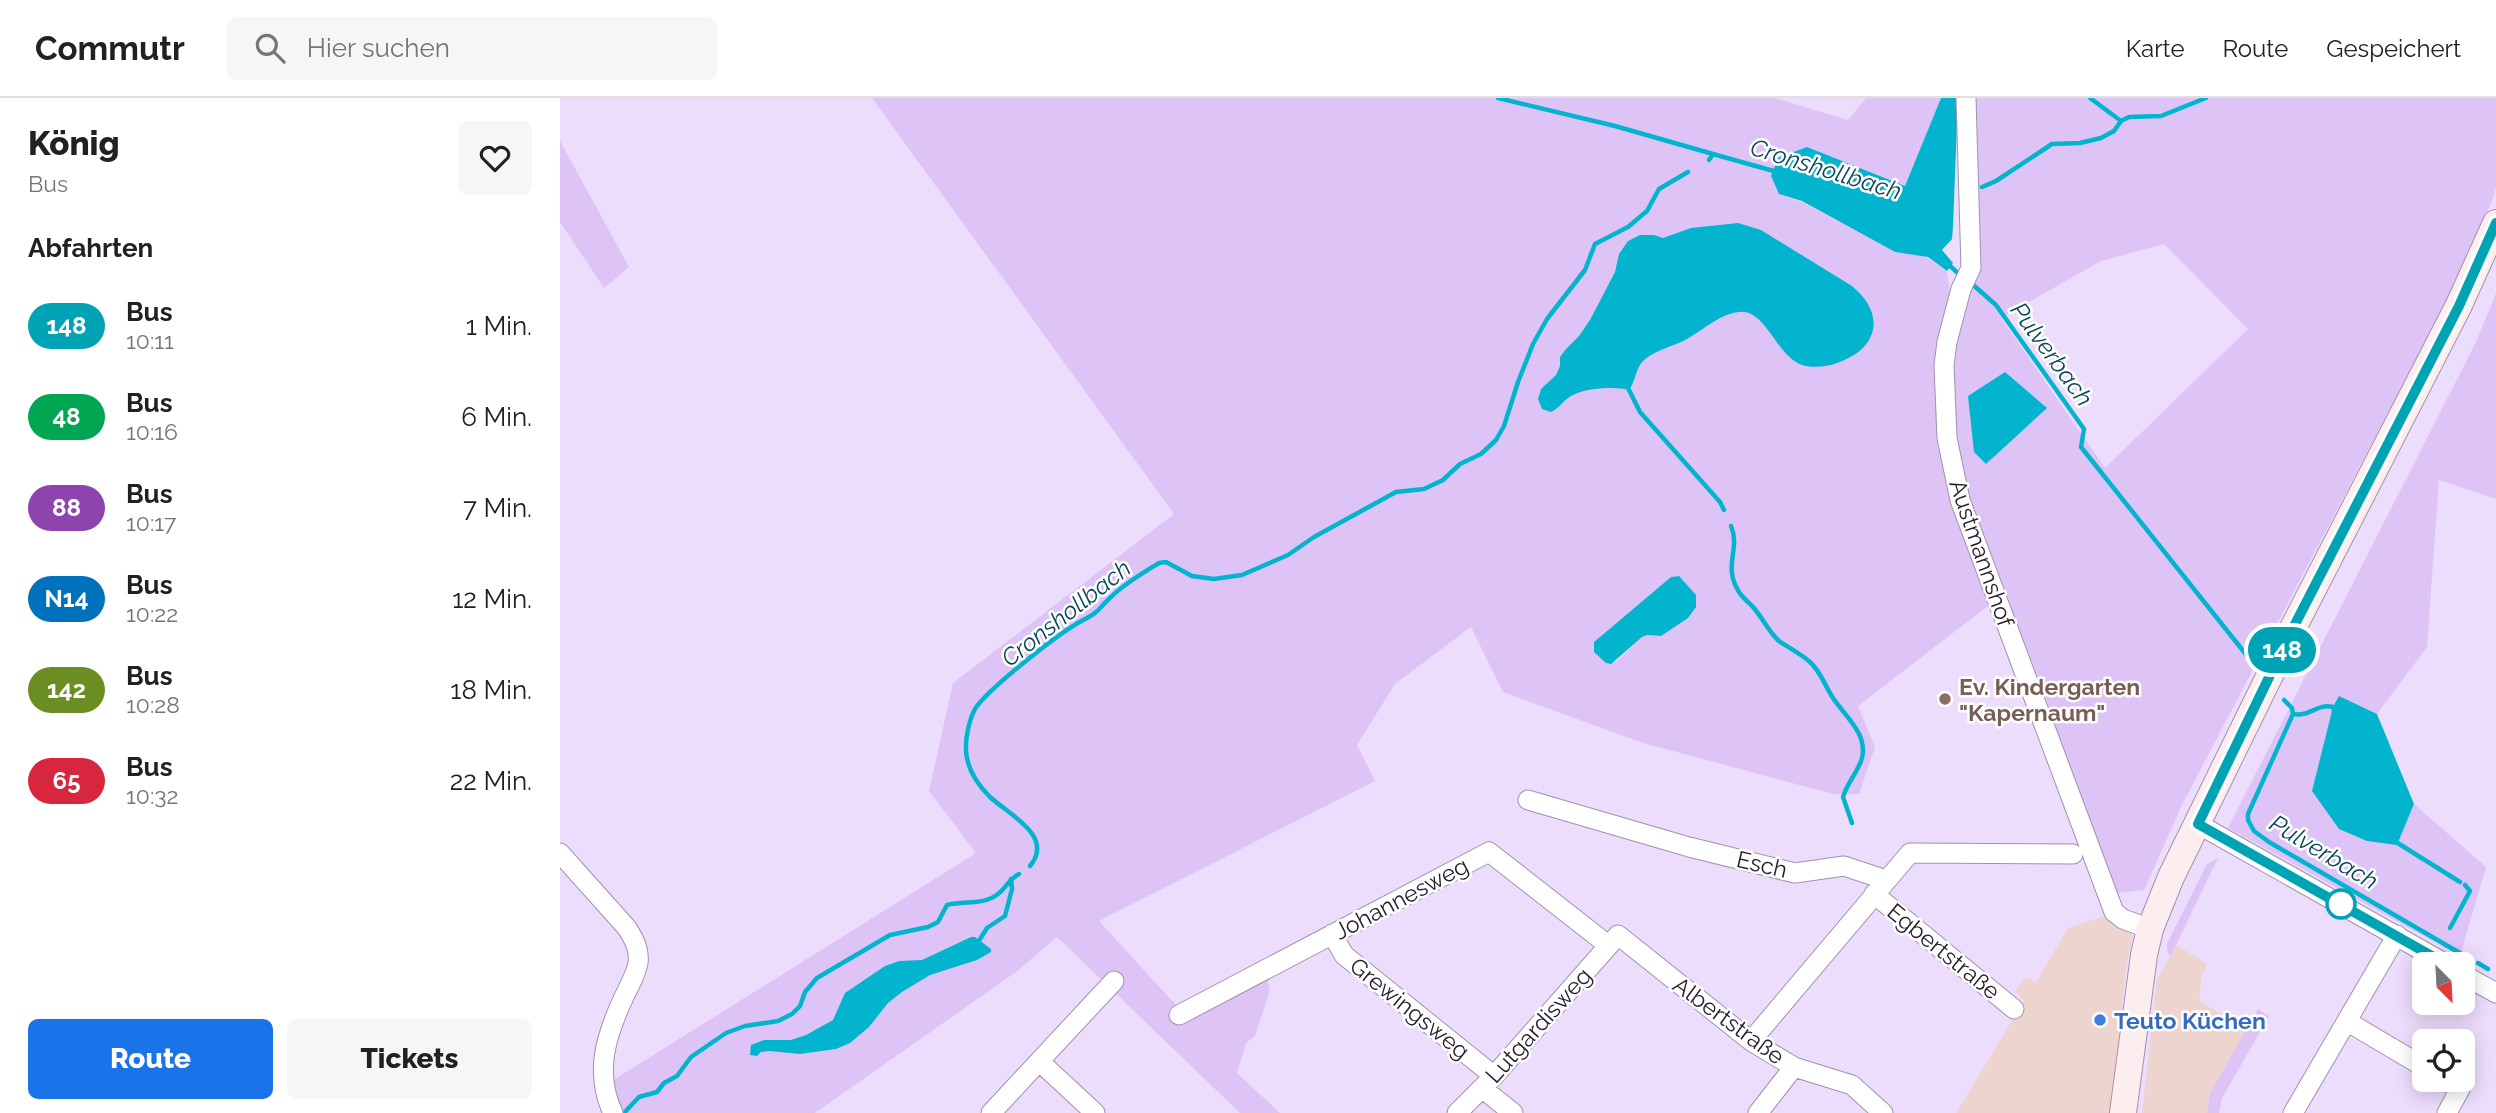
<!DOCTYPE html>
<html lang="de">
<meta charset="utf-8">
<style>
:root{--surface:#fff;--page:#f6f6f6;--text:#202124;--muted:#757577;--line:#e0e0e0;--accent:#1a73e8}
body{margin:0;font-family:Raleway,sans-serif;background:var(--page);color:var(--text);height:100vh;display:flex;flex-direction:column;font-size:26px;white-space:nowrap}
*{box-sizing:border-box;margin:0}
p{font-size:23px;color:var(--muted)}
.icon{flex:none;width:38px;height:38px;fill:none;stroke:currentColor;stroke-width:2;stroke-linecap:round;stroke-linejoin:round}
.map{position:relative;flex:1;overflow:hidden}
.details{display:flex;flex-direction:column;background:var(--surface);width:560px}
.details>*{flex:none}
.badge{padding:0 14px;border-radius:23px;font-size:24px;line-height:46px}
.needle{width:46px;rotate:156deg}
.buttons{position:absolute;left:1852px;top:854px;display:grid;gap:14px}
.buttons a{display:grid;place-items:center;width:63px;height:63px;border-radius:10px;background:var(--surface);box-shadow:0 4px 18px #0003;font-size:35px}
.map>.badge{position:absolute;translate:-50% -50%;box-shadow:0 0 0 4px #fff}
h2{padding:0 28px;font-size:26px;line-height:63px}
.round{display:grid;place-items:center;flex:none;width:74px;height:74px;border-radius:10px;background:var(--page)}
.headline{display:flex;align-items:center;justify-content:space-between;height:119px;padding:0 28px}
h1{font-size:33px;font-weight:800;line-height:52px}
.button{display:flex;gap:14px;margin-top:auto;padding:14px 28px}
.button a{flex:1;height:80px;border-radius:10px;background:var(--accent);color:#fff;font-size:28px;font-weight:800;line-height:80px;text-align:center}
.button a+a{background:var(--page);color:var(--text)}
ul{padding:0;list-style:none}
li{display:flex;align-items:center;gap:21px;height:91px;padding:0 28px}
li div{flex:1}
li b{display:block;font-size:26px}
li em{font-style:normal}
li .badge{min-width:77px;font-weight:700;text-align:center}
header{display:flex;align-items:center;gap:42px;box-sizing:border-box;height:98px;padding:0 35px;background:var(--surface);border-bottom:2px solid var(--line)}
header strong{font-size:33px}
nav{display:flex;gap:38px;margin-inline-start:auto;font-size:24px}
.search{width:490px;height:63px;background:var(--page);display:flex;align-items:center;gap:18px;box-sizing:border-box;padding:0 24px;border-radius:10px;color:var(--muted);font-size:26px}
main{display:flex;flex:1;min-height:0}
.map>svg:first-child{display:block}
.commercial{fill:#eed4cf}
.green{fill:#dec4f6;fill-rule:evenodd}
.water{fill:#03b4cf}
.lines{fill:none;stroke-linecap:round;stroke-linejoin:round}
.stream{stroke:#03b4cf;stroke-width:4.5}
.minor-casing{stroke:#a091ae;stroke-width:21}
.secondary-casing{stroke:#a091ae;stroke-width:28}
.minor{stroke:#fff;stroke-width:19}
.secondary{stroke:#fceeee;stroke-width:26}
.line-casing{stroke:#fff;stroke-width:16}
.line{stroke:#00a3b4;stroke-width:10}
.education-dot{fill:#8d6e63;stroke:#fff;stroke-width:2.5}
.stop-dot{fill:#fff;stroke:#00a3b4;stroke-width:3.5}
.shop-dot{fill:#3f7fe0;stroke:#fff;stroke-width:2.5}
.labels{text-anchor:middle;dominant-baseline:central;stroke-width:5;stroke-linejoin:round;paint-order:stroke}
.street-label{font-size:23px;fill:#26202c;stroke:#fff}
.education-label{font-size:23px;font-weight:bold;fill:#785e54;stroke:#fff;text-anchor:start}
.shop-label{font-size:23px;font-weight:bold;fill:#366cbe;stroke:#fff;text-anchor:start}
.water-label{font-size:24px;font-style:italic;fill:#0b4955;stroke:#fff}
</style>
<header>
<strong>Commutr</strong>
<div class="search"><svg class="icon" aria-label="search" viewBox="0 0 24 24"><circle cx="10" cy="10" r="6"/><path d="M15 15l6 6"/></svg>Hier suchen</div>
<nav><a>Karte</a><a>Route</a><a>Gespeichert</a></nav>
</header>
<main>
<section class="details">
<div class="headline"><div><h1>König</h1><p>Bus</p></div><a class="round"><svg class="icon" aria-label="heart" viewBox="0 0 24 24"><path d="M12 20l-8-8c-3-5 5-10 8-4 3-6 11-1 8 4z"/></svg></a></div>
<h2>Abfahrten</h2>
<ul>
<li><span class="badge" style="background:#00a3b4;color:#fff">148</span><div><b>Bus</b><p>10:11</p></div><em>1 Min.</em></li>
<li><span class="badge" style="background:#00a651;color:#fff">48</span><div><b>Bus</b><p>10:16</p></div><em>6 Min.</em></li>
<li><span class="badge" style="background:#8e44ad;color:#fff">88</span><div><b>Bus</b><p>10:17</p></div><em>7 Min.</em></li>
<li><span class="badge" style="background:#0072bc;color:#fff">N14</span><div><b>Bus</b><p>10:22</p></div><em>12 Min.</em></li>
<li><span class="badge" style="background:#6b8e23;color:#fff">142</span><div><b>Bus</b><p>10:28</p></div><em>18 Min.</em></li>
<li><span class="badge" style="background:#d7263d;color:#fff">65</span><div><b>Bus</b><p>10:32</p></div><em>22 Min.</em></li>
</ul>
<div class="button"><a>Route</a><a>Tickets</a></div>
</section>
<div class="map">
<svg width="1936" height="1015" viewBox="0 0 1936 1015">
<rect width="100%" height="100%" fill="#edddfd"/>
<!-- commercial -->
<path class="commercial" d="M1544 818 1570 832 1573 838 1566 869 1551 1015H1396L1464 903 1455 893 1466 880 1476 884 1508 830Z
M1616 847 1648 866 1642 877 1639 903 1687 931 1650 995 1647 1015H1582L1597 882Z"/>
<!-- green -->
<path class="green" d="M312 0H1215L1288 22 1306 0H1381L1345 88 1247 49 1219 96 1244 105 1335 154 1364 158 1387 173 1390 195 1380 239 1393 404 1428 508 1298 608 1315 649 1299 696H1273L1083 645 943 594 911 529 835 586 797 647 815 683 539 823 615 906 622 924 707 879 710 892 695 938 686 945 677 975 720 1015H680L497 839 456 874 255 1015H61L50 984 416 755 369 693 393 585 614 416ZM1119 478 1101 538 1087 537 1082 539 1056 564 1034 544 1111 479Z
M1412 0H1936V89L1932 103 1887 202 1623 705 1584 792 1557 795 1404 388 1397 337 1391 267 1394 243 1409 196ZM1604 146 1688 231 1545 370 1441 220 1541 163Z
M0 43 69 169 44 190 0 124Z
M1936 195V401L1879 382 1867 549 1817 616 1779 598 1837 747 1854 706 1926 769 1900 858 1668 730 1916 244Z
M1658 760 1616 847 1610 859 1607 853V846L1647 766Z
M1698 911 1709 918 1662 1000 1659 1015H1647L1650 995Z"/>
<!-- water -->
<path class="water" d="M1381 0H1398L1393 129 1392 141 1382 152 1393 165 1387 173 1368 159 1335 154 1242 103 1219 96 1211 78 1218 60 1247 49 1345 88Z
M1178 125 1201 132 1292 188C1328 218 1317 253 1274 266 1265 269 1250 270 1242 267 1216 258 1206 211 1179 214 1160 216 1143 232 1127 241 1113 249 1089 253 1080 267 1075 275 1075 284 1069 292 1056 288 1025 290 1013 297 1004 301 1000 310 991 314L982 311 978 301 981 291 996 277 1000 268V259L1006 251 1019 238 1030 222 1055 174 1059 156 1068 143 1080 137H1094L1103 140 1131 130Z
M1445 274 1487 310 1426 366 1414 354 1408 298Z
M1119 478 1136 497V509L1128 520 1101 538 1087 537 1082 539 1051 566 1046 565 1034 554V544L1111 479Z
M1779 598 1817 616 1854 706 1837 747 1807 743 1779 731 1752 693 1773 609Z
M411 839H415L431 851V854L417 862 370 877 342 894 328 905 309 929 290 945 276 951 240 956 209 953 201 954 197 958 190 957 191 947 204 942H231L246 937 273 922 285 895 325 868 339 863 362 862Z"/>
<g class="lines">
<!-- stream -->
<path class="stream" d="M938 0 1055 28 1153 56
M1530 0 1561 23
M1149 62 1153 56 1217 74
M1422 89 1436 83 1492 46 1520 45 1541 40 1554 33 1561 23 1569 19 1601 18 1646 0
M1387 165 1401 178
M1411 185 1436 207 1524 331 1521 349 1692 564
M1069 292 1080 314 1160 404 1164 412
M1171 428C1181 452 1162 467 1179 494 1184 502 1192 506 1197 514 1205 524 1209 534 1219 543 1229 550 1241 556 1250 564 1261 574 1265 588 1273 600 1285 618 1308 636 1302 660 1298 674 1287 685 1283 699L1292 725
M1724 602 1732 610 1733 616 1688 716V722L1694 733 1709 744 1905 858
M1733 616C1751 619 1757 605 1773 609L1774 613
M1836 744 1900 784
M470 768C495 738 448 716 430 699 416 685 405 668 406 648 406 637 410 620 415 611 427 592 492 541 513 528 520 523 529 520 536 514 541 510 545 504 551 499 564 486 583 475 599 465L606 464 632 478 654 481 682 477 728 457 754 439 836 394 864 391 883 382 900 366 921 356 936 342 944 328 958 284 973 246 987 221 1025 172 1035 146 1068 129 1087 113 1099 91 1128 74
M1890 830 1910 793 1905 787
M417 846 427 830 445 818 452 791 451 781
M1918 865 1928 871
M64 1015 79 999 97 994 104 985 117 978 131 959 166 935 185 928 218 923 232 916 240 908 245 894 257 880 330 837 368 829 378 824 387 807C404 802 423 808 438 796 446 790 449 781 459 776"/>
<defs>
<path id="minor" d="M1406 0 1411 170 1401 191 1387 244 1384 267 1387 340 1400 402 1554 814 1563 821 1590 831
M968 702 1129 749 1235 775 1284 768 1326 782
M1638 726 1886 866
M0 755 67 830C74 841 80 852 78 865 76 877 68 890 63 901 46 938 34 975 53 1015
M1314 796 1454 911
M772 836 784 857 934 978
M1902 876 1936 895
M619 917 929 754 1048 847
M1788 924 1864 969
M1191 943 1350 755 1513 756
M480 964 535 1015
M1884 982 1900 991 1887 1015
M922 990 953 1015
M431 1015 554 883
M897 1015 934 978 1058 837 1191 943 1234 969 1292 987 1323 1015
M1198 1015 1234 969
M1733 1015 1837 837"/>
<path id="secondary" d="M1563 1015 1584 857 1590 831 1611 779 1730 536 1899 207 1936 125"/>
</defs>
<!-- minor casing -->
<use href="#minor" class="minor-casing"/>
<!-- secondary casing -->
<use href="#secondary" class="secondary-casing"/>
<!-- minor -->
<use href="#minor" class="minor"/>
<!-- secondary -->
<use href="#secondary" class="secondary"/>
</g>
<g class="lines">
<defs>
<path id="line" d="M1886 866 1638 726 1730 536 1899 208 1936 125"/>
</defs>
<!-- line casing -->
<use href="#line" class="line-casing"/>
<!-- line -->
<use href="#line" class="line"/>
</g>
<!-- markers -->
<circle class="education-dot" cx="1385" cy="601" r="7"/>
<circle class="stop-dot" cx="1781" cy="806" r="14"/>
<circle class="shop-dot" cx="1540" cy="922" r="7"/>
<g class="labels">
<!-- street labels -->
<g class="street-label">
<text transform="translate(1422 455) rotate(71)">Austmannshof</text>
<text transform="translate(1202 766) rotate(13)">Esch</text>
<text transform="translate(841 800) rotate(-28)">Johannesweg</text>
<text transform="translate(1384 853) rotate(39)">Egbertstraße</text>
<text transform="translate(850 910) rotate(39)">Grewingsweg</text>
<text transform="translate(1169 922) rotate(36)">Albertstraße</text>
<text transform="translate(978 927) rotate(-48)">Lutgardisweg</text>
</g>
<!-- education labels -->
<g class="education-label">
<text x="1399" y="588">Ev. Kindergarten<tspan x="1399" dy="26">"Kapernaum"</tspan></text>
</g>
<!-- shop labels -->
<g class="shop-label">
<text x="1554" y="922">Teuto Küchen</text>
</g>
<!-- water labels -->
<g class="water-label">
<text transform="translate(1266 71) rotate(17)">Cronshollbach</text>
<text transform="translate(1492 256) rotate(54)">Pulverbach</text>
<text transform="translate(506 515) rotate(-38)">Cronshollbach</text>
<text transform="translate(1764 754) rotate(31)">Pulverbach</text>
</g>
</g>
</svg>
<div class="buttons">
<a><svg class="needle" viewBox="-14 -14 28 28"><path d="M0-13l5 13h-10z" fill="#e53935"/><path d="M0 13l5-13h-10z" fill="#757577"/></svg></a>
<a><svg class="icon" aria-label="locate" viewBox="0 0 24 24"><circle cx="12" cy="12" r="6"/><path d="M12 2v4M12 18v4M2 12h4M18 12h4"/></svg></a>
</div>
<b class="badge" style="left:1722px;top:552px;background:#00a3b4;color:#fff">148</b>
</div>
</main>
